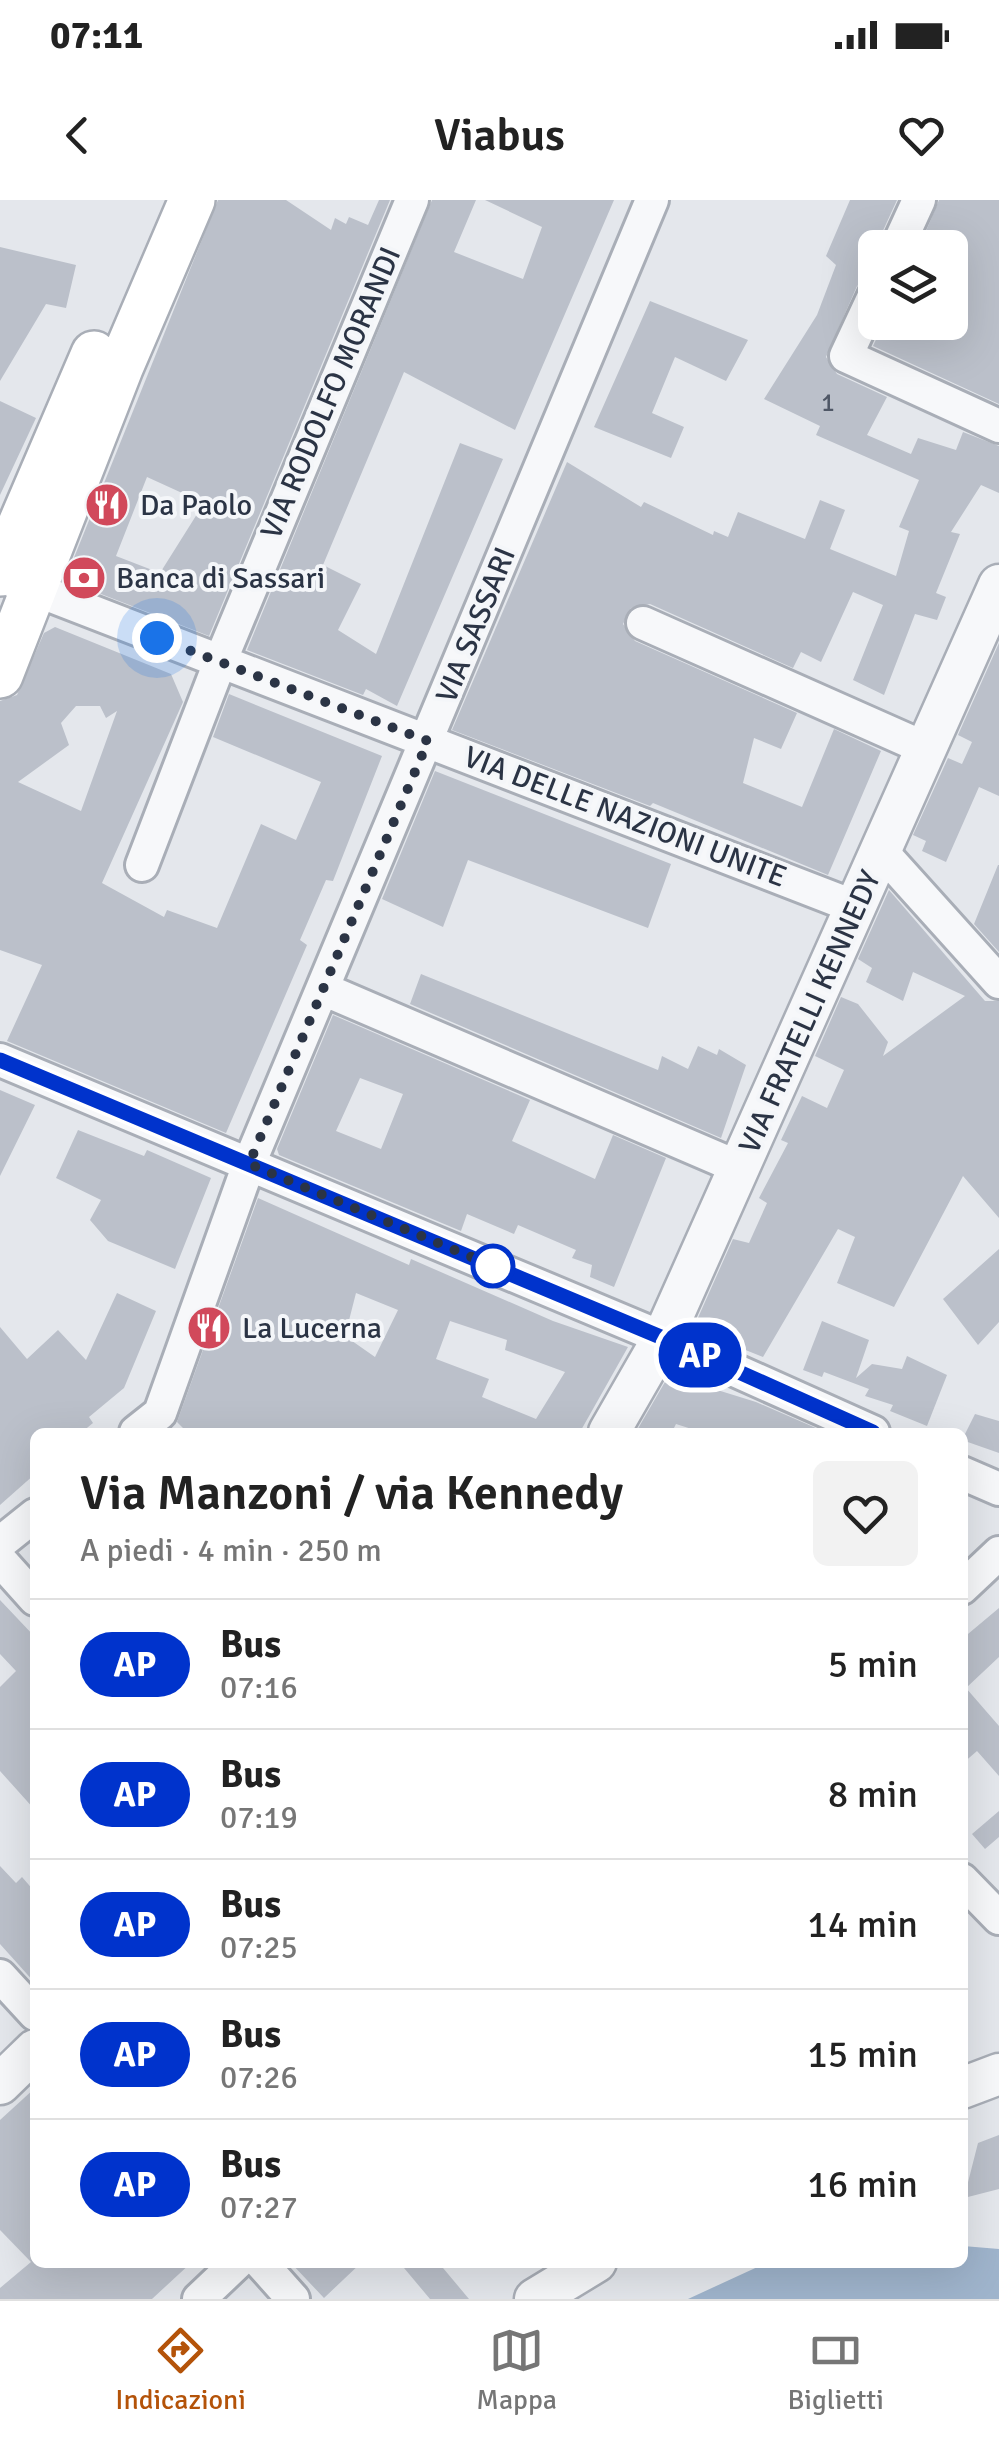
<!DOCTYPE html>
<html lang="it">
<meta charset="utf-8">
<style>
:root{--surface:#fff;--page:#f2f2f2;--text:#222;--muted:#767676;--line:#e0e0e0;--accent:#b45309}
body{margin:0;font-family:Signika,sans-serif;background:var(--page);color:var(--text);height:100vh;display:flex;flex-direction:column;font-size:38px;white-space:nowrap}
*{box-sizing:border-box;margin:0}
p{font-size:32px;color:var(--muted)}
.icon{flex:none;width:55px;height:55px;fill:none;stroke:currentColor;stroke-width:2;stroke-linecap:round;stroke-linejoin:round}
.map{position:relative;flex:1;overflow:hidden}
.details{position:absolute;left:30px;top:1228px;width:938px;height:840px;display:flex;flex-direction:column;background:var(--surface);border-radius:15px;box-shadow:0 10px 40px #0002}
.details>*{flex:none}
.badge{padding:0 20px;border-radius:32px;font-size:35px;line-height:65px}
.controls{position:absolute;left:858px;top:30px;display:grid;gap:20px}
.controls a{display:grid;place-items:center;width:110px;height:110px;border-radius:15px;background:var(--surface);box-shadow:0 10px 40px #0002;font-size:50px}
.you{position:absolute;width:50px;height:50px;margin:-25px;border:8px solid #fff;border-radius:50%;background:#1a73e8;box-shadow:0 0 0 15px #1a73e833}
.map>.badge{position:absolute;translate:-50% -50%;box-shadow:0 0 0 5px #fff}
.round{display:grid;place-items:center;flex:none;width:105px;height:105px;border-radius:15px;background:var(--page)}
.overview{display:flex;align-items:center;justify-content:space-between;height:170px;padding:0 50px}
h1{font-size:48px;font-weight:600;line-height:75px}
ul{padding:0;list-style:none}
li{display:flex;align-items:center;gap:30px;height:130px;padding:0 50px;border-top:2px solid var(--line)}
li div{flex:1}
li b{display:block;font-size:38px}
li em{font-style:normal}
li .badge{min-width:110px;font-weight:700;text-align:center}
.status{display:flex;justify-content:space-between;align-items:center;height:70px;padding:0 50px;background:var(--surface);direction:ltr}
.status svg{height:28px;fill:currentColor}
header{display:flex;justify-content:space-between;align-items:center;height:130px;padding:0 50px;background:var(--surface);font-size:45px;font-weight:600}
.tab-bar{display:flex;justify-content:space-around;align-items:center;height:140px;border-top:2px solid var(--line);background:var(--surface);font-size:28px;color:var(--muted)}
.tab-bar a{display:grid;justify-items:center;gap:5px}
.tab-bar .active{color:var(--accent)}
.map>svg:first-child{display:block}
.water{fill:#9fb4cc}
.building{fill:#bbc0ca;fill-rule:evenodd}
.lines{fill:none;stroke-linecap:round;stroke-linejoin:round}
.minor-casing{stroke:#a9aeb7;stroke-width:38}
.tertiary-casing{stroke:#a9aeb7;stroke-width:45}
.secondary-casing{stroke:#a9aeb7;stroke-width:50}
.minor{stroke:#f7f8fa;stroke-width:32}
.tertiary{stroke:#f7f8fa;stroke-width:40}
.secondary{stroke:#fff;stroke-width:45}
.line-casing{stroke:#fff;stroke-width:22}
.line{stroke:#03c;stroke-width:15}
.walk{stroke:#2b3445;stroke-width:10;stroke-dasharray:0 18}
.stop-dot{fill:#fff;stroke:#03c;stroke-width:5}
.labels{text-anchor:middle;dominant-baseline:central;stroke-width:8;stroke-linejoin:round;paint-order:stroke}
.number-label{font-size:25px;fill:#4f5766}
.street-label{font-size:30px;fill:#2b3445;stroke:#f4f6f9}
.poi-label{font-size:30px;fill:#2b3445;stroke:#f4f6f9;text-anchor:start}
</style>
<div class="status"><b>07:11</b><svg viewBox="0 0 49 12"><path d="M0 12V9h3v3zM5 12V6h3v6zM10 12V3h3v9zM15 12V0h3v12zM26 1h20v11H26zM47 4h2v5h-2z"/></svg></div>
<header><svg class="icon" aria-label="back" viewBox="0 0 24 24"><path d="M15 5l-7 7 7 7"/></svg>Viabus<svg class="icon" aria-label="heart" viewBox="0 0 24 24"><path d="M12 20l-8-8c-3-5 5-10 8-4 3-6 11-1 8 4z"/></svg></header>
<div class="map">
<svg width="999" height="2099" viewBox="0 0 999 2099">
<rect width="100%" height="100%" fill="#e4e7ec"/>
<!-- water -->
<path class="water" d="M963 2046 999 2049V2099H688L766 2063 962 2062Z"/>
<!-- building -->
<path class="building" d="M218 0H286L331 30 335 18 346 24 349 17 368 25 379 0H390L209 436 65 380ZM147 277 204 303 160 373 116 356Z
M432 0H476L454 52 523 79 542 27 485 0H614L515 230 404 172 323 365 361 384 338 430 376 454 460 243 503 259 397 506 366 489 363 495 247 450Z
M850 0H897L875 48 871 75 857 86 826 157 837 174 887 197 867 235 911 254 918 238 956 250 963 232 999 246V293L981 285 951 332 960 334 936 393 946 397 937 420 915 414 884 495 853 480 883 405 853 392 821 462 801 452 793 468 650 404 631 408 623 424 635 441 797 513 781 549 754 538 743 583 802 607 834 529 881 551 828 675 653 603 650 606 452 530 567 262 641 307 644 302 713 335 714 331 728 337 738 312 805 339 820 300 845 310 830 349 896 376 909 331 899 327 919 280 816 235 820 226 764 199 817 115 836 65 826 56Z
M939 0H999V204L873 146 884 122H950V48H919Z
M0 47 76 65 66 108 46 104 0 181Z
M650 101 748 140 726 181 675 157 652 213 684 227 671 258 594 227Z
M0 201 36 218 0 295Z
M55 427 171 474 183 502 102 683 164 717 167 710 217 728 261 624 296 640 321 582 213 537 229 494 382 556 333 681 326 680 300 740 307 745 226 933 7 841 42 765 0 750V501L17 495 44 433ZM76 506H100L106 518 117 511 81 611 18 582 69 545 61 523Z
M999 443V596L979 587 946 662 922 651 926 641 913 635 948 558 962 564 972 542 958 535Z
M435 571 671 664 648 728 468 660 443 727 382 699Z
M998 665H999V752L974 724Z
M889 690 985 801H999V1018L963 976 894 1107 837 1083 855 1037 838 1029 763 1157 693 1129 733 1039 749 1043 767 1003 759 998 788 943 781 940 802 896 827 908 844 870 815 856 841 797 858 804 888 842 883 856 965 796 913 772 903 801 866 782 872 768 858 759Z
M421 774 658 870 662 856 688 869 698 846 717 855 719 849 746 865 721 938 410 804Z
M333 815 530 900 512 941 595 979 613 935 666 958 614 1087 590 1077 592 1065 572 1058 576 1050 518 1025 514 1034 467 1014 461 1031 279 955 277 949ZM360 878 403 894 381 949 336 931Z
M0 890 35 905 0 976Z
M78 930 144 956 147 950 211 978 175 1069 108 1041 90 1020 101 1000 56 978Z
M258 998 409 1065 411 1059 553 1121 628 1147 580 1232H187L177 1222ZM356 1093 398 1110 375 1157 345 1136ZM450 1121 507 1140 505 1150 565 1172 536 1219 482 1197 489 1179 436 1159Z
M999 1049V1122L978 1145 943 1099Z
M117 1093 156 1111 124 1188 89 1217 93 1223 82 1232H35V1274L0 1305V1127L27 1159 58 1130 86 1160Z
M822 1121 869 1140 856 1178 872 1164 902 1169 907 1156 947 1175 927 1226 890 1211 893 1205 865 1196 869 1189 824 1172 822 1177 803 1170Z
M669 1175 756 1202 825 1232H701L676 1224 672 1232H636Z
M975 1214 999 1221V1253L962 1240Z
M0 1400 35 1437V1610L0 1571V1487L16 1471 0 1454Z
M999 1408V1457L966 1488 999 1526V1576L977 1551 962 1564V1439Z
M999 1611V1637L985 1649 972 1634Z
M0 1666 16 1683 22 1677 35 1692V1783L0 1744Z
M35 1888V2062H192L152 2099H0V2088L31 2062 0 2030V1920Z
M999 1935V1989L964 1998 978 1943Z
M290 2062H362L324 2098Z
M399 2062H438L469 2099H430Z"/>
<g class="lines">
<defs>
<path id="minor" d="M897 48 919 0
M875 94 846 156 999 226
M13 381 858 708
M643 423 927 549
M882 652 999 782
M142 665 220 462 412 0
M323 789 740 968
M0 860 663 1138 873 1232
M136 1232 160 1213 249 964 652 0
M962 1273 999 1289
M0 1343 35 1315
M0 1360 35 1399
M962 1388 999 1353
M962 1680 999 1718
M0 1776 35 1814
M260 2062 293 2099
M199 2099 238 2062"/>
<path id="tertiary" d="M609 1232 663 1138 999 385
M0 1884 35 1850
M962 1888 999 1874
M535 2099 596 2062"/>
<path id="secondary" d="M0 373 94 154
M0 475 120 168 192 0"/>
</defs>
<!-- minor casing -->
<use href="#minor" class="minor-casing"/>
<!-- tertiary casing -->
<use href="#tertiary" class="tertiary-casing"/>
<!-- secondary casing -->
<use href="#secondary" class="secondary-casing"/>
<!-- minor -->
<use href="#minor" class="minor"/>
<!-- tertiary -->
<use href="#tertiary" class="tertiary"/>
<!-- secondary -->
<use href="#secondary" class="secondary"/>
</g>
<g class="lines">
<defs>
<path id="line" d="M0 860 663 1138 873 1232"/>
</defs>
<!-- line casing -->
<use href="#line" class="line-casing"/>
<!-- line -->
<use href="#line" class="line"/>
<!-- walk -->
<path class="walk" d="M157 438 428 541 249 964 493 1066"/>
</g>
<!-- icons -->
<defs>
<symbol id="restaurant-disc" viewBox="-11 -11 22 22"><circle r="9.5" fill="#d1495b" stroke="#f4f6f9"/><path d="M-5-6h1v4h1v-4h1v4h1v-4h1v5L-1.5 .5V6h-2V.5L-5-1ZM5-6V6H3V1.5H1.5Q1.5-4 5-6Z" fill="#fff"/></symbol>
<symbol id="bank-disc" viewBox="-11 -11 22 22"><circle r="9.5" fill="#d1495b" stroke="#f4f6f9"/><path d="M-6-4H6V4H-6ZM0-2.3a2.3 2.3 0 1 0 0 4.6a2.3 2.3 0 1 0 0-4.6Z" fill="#fff"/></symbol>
</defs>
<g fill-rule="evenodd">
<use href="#restaurant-disc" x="82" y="280" width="50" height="50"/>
<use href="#bank-disc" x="59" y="353" width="50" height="50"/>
<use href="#restaurant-disc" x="184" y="1103" width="50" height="50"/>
</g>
<!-- markers -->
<circle class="stop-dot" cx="493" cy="1066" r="20"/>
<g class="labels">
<!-- number labels -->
<g class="number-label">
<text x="828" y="202">1</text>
</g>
<!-- street labels -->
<g class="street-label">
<text transform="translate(331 193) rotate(-67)">VIA RODOLFO MORANDI</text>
<text transform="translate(476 425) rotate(-68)">VIA SASSARI</text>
<text transform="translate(625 617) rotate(21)">VIA DELLE NAZIONI UNITE</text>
<text transform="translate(810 812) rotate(-66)">VIA FRATELLI KENNEDY</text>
</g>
<!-- poi labels -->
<g class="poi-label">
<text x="140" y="305">Da Paolo</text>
<text x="116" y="378">Banca di Sassari</text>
<text x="242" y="1128">La Lucerna</text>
</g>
</g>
</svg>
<div class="controls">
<a><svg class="icon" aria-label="layers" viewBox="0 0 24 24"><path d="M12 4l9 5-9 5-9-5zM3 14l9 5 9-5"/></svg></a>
</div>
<div class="you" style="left:157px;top:438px"></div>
<b class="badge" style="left:700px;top:1155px;background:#03c;color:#fff">AP</b>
<section class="details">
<div class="overview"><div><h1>Via Manzoni / via Kennedy</h1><p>A piedi · 4 min · 250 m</p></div><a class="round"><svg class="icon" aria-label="heart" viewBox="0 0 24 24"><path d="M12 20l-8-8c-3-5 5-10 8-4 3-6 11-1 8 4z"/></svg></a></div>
<ul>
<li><span class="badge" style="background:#03c;color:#fff">AP</span><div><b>Bus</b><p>07:16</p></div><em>5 min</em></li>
<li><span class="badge" style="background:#03c;color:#fff">AP</span><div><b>Bus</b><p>07:19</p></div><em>8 min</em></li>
<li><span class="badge" style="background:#03c;color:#fff">AP</span><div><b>Bus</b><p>07:25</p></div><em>14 min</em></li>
<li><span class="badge" style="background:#03c;color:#fff">AP</span><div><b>Bus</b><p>07:26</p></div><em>15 min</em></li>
<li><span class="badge" style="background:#03c;color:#fff">AP</span><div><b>Bus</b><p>07:27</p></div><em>16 min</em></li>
</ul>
</section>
</div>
<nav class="tab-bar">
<a class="active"><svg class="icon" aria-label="directions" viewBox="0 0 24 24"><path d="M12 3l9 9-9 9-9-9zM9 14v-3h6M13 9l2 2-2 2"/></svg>Indicazioni</a>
<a><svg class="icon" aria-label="map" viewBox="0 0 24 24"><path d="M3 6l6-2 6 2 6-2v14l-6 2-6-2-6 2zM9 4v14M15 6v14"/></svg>Mappa</a>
<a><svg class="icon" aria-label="tickets" viewBox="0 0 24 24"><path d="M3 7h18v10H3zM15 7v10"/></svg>Biglietti</a>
</nav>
